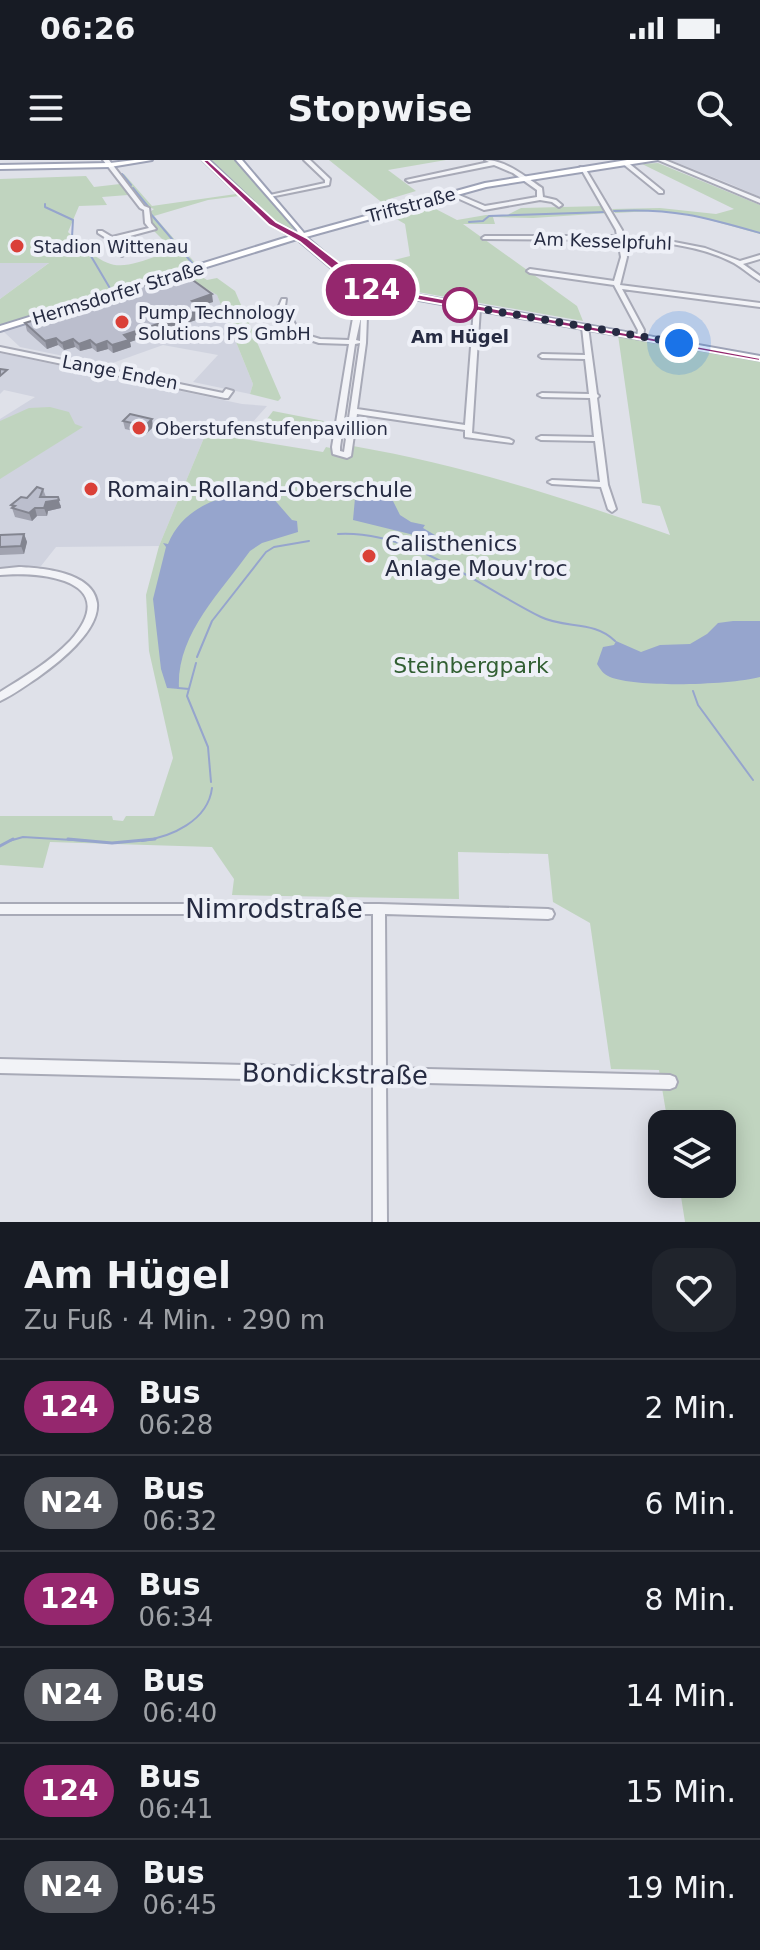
<!DOCTYPE html>
<html lang="de">
<meta charset="utf-8">
<style>
:root{--surface:#171b24;--page:#20242c;--text:#f1f3f6;--muted:#9ea1a6;--line:#363941}
body{margin:0;font-family:"DejaVu Sans",sans-serif;background:var(--page);color:var(--text);height:100vh;display:flex;flex-direction:column;font-size:30px;white-space:nowrap}
*{box-sizing:border-box;margin:0}
p{font-size:26px;color:var(--muted)}
.icon{flex:none;width:44px;height:44px;fill:none;stroke:currentColor;stroke-width:2;stroke-linecap:round;stroke-linejoin:round}
.map{position:relative;height:1062px;overflow:hidden}
.side{display:flex;flex-direction:column;background:var(--surface);flex:1}
.side>*{flex:none}
.badge{padding:0 16px;border-radius:26px;font-size:28px;line-height:52px}
.tools{position:absolute;left:648px;top:950px;display:grid;gap:16px}
.tools a{display:grid;place-items:center;width:88px;height:88px;border-radius:16px;background:var(--surface);box-shadow:0 4px 20px #0003;font-size:40px}
.you{position:absolute;width:40px;height:40px;margin:-20px;border:6px solid #fff;border-radius:50%;background:#1a73e8;box-shadow:0 0 0 12px #1a73e833}
.map>.badge{position:absolute;translate:-50% -50%;box-shadow:0 0 0 4px #fff}
.round{display:grid;place-items:center;flex:none;width:84px;height:84px;border-radius:24px;background:var(--page)}
.headline{display:flex;align-items:center;justify-content:space-between;height:136px;padding:0 24px}
h1{font-size:38px;font-weight:800;line-height:60px}
ul{padding:0;list-style:none}
li{display:flex;align-items:center;gap:24px;height:96px;padding:0 24px;border-top:2px solid var(--line)}
li div{flex:1}
li b{display:block;font-size:30px}
li em{font-style:normal}
li .badge{min-width:88px;font-weight:700;text-align:center}
.status{display:flex;justify-content:space-between;align-items:center;height:56px;padding:0 40px;background:var(--surface);direction:ltr}
.status svg{height:22px;fill:currentColor}
header{display:flex;justify-content:space-between;align-items:center;height:104px;padding:0 24px;background:var(--surface);font-size:36px;font-weight:800}
.map>svg:first-child{display:block}
.built{fill:#d0d3df}
.green{fill:#c0d4bf}
.water{fill:#96a5cd}
.lines{fill:none;stroke-linecap:round;stroke-linejoin:round}
.stream-far1{stroke:#96a5cd;stroke-width:2}
.stream{stroke:#96a5cd;stroke-width:3}
.minor-casing{stroke:#a8aab7;stroke-width:4}
.major-casing{stroke:#9da2b6;stroke-width:4}
.minor{fill:#f2f3f7;fill-rule:evenodd}
.major{fill:#fff;fill-rule:evenodd}
.wall{fill:#a1a3b0}
.shaded-wall{fill:#838590}
.building{fill:#bbbecd;stroke:#838590;stroke-width:2}
.line{fill:#95276e;stroke:#fff;stroke-width:2}
.walk{stroke:#262b42;stroke-width:8;stroke-dasharray:0 14.4}
.poi-dot{fill:#da4038;stroke:#eef0f7;stroke-width:3}
.stop-dot{fill:#fff;stroke:#95276e;stroke-width:4}
.labels{text-anchor:middle;dominant-baseline:central;stroke-width:8;stroke-linejoin:round;paint-order:stroke}
.far-street-label{font-size:18px;fill:#262b42;stroke:#eef0f7}
.far-poi-label{font-size:18px;fill:#262b42;stroke:#eef0f7;text-anchor:start}
.far-stop-label{font-size:18px;font-weight:bold;fill:#262b42;stroke:#eef0f7}
.poi-label{font-size:22px;fill:#262b42;stroke:#eef0f7;text-anchor:start}
.park-label{font-size:22px;fill:#325f33;stroke:#eef0f7}
.near-street-label{font-size:26px;fill:#262b42;stroke:#eef0f7}
</style>
<div class="status"><b>06:26</b><svg viewBox="0 0 49 12"><path d="M0 12V9h3v3zM5 12V6h3v6zM10 12V3h3v9zM15 12V0h3v12zM26 1h20v11H26zM47 4h2v5h-2z"/></svg></div>
<header><svg class="icon" aria-label="menu" viewBox="0 0 24 24"><path d="M4 6h16M4 12h16M4 18h16"/></svg>Stopwise<svg class="icon" aria-label="search" viewBox="0 0 24 24"><circle cx="10" cy="10" r="6"/><path d="M15 15l6 6"/></svg></header>
<div class="map">
<svg width="760" height="1062" viewBox="0 0 760 1062">
<rect width="100%" height="100%" fill="#dfe1e9"/>
<!-- built -->
<path class="built" d="M670 0H760V37L728 23Z
M50 102 0 139V103Z
M185 116 217 135 253 224 250 234 193 222 218 195 163 185 107 205 20 187 4 172Z
M0 193 242 244 267 246 253 262 260 264 251 276 206 273 159 386 56 387 41 406 0 408V259L35 237 4 230 0 234Z"/>
<!-- green -->
<path class="green" d="M208 0H237L297 69C276 73 223 17 208 0Z
M329 0H446L388 10 416 31 386 40 394 48 390 49Z
M658 3 760 45V74L688 54 652 51 615 53 612 49 660 48 716 54 734 49 642 4Z
M124 14 152 46 236 34 239 36 208 40 154 56 197 105 0 167 19 159 0 165V139L49 103H0V19L86 16 94 27 120 24 128 35 102 37 107 45 79 46 68 72C112 115 116 111 173 90L154 71 150 52 154 49 145 46 120 15Z
M430 46 457 60 486 55H507L521 48 604 46 609 53 533 58 493 57 495 64H463L577 146 583 161 389 127 390 101 410 96 405 64 393 57Z
M196 113 207 120 217 118 235 131 281 238 278 241 250 234 253 224 217 135 185 116Z
M618 175 760 200V1062H685L679 1024H722V964H668L659 910 611 909 590 763 553 742 548 694 458 692 459 739 232 735 234 719 212 687 50 682 43 708 0 705V656H112L113 660 123 661 126 656H154L173 598 149 491 146 435 159 386 206 273 323 292 326 287 352 293 353 286C462 305 566 338 670 375L660 346 642 343Z
M50 247 69 252 75 264 83 267 0 319V261L29 248Z
M273 251 324 261 315 273 264 263Z"/>
<!-- water -->
<path class="water" d="M364 329 382 334 393 341 400 355 411 362 425 365 423 368 440 378 431 382 419 381V378L410 374 353 360 355 338Z
M261 331 272 337 292 360 297 361 298 372 262 383 250 391C220 433 176 475 179 529L167 528 161 509 153 439 166 387 163 383 168 384C184 345 224 334 261 331Z
M733 461H760V517C730 525 638 528 610 517 603 514 601 510 597 504L603 487 614 485 616 481 641 492 660 485 690 484 707 474 718 463Z"/>
<g class="lines">
<!-- stream-far1 -->
<path class="stream-far1" d="M122 14 131 25
M133 28 150 49
M45 44V47L73 60 72 77
M614 51C673 48 704 57 760 73
M150 53 193 104
M469 62 483 61 489 56 606 52
M77 80 85 86 111 130
M338 374C412 370 478 426 541 457 565 469 594 460 615 481
M197 497 212 461 266 392 274 387 309 381
M196 503 187 536 208 587 211 622
M178 528 189 529
M693 531 698 545 753 620
M9 681 23 677 89 681
M142 681C171 677 208 661 212 628"/>
<!-- stream -->
<path class="stream" d="M68 679 112 683 155 679
M0 686 13 679"/>
<defs>
<path id="minor" d="M103 0H109L144 46 149 48 151 63 156 69 115 80 125 94 122 96 120 95 109 80 98 73V71H102L112 77 149 68 145 63 144 50 140 48Z
M304 0H310L330 19 329 25 270 37V35L325 23V20Z
M485 0C506 0 526 17 542 28L543 37 556 40 562 45 559 47 552 42 540 40 484 50 455 37V35H459L485 46 537 37V30L513 13 494 5 409 22 406 20 489 2Z
M658 0H665L760 39V43Z
M622 1H626L663 31V33H659L622 3Z
M580 7 585 8 622 70 623 76 669 81 705 88 740 101 760 95V99L743 104 760 116V121C751 116 743 108 734 103 702 86 660 81 624 80L627 97 620 125 760 143V147L622 129 644 170 643 177 640 179 637 177 638 170 614 125 530 113 527 111 530 109 614 121 621 97 618 80 483 79 482 78 485 76H617L616 70Z
M365 126 368 128 363 133V152H369L392 133 397 134 373 155 367 156 366 183 357 249 465 265 474 148 477 146 480 148 472 273 509 279 513 281 512 283 465 277V270L357 254 351 296 347 298 333 294 332 287 349 184 319 183 295 175 279 146 282 139H286L285 146 300 173 320 179 349 180 353 158 357 154V132ZM361 157 360 181 356 180ZM360 183 344 292 340 291V287L355 184Z
M585 165 588 167 597 234 599 236 597 238 608 325 616 349 612 352 608 349 601 327 552 324 548 322 552 320 600 322 595 281 541 280 537 278 541 276 594 277 590 238 542 237 538 235 542 233 589 234 585 199 542 198 539 196 542 194 585 195 582 167Z
M0 187 223 233 226 229 233 231 228 238H225L0 191Z
M19 407C42 408 93 412 97 443 100 471 57 504 37 518 25 526 13 535 0 541V532C24 517 50 502 70 481 123 421 44 411 0 415V409Z
M0 744H379L548 749 552 750 554 754 552 758 548 759 385 754 386 908 670 915 675 917 677 922 675 927 670 929 386 922 387 1062H373V922L0 913V899L373 908V754H0Z"/>
<path id="major" d="M135 0H152L110 7 0 9V5L110 3Z
M203 0H209L274 62 298 74 297 70 236 0H242L304 73 485 23 627 0H658L486 27 306 77 359 122 367 126 760 196V200L362 130 353 126 297 79 0 171V166L291 76 270 64Z"/>
</defs>
<!-- minor casing -->
<use href="#minor" class="minor-casing"/>
<!-- major casing -->
<use href="#major" class="major-casing"/>
<!-- minor -->
<use href="#minor" class="minor"/>
<!-- major -->
<use href="#major" class="major"/>
</g>
<!-- wall -->
<path class="wall" d="M213 142 199 146 204 149 205 157 130 182 131 187 113 193 108 189 97 192 92 188 80 191 75 187 64 190 58 185 47 189 27 171 25 163Z
M123 261 153 267 146 274 125 269Z
M43 329 46 337 61 345V348L48 351 47 356H37L32 361 15 357 11 345Z
M24 374 27 382 24 394 0 395V375Z"/>
<!-- shaded-wall -->
<path class="shaded-wall" d="M212 134 213 142 193 148 192 141Z
M204 149 205 157 130 182 131 187 113 193 112 185 124 175Z
M56 178 58 185 47 189 45 181Z
M73 179 75 187 64 190 62 183Z
M90 180 92 188 80 191 79 184Z
M107 181 108 189 97 192 96 185Z
M152 259 153 267 146 274 145 266Z
M58 337 61 348 48 351 47 356 44 348 46 342Z
M35 348 37 356 32 361 29 353Z
M24 374 27 382 24 394 21 386Z"/>
<!-- building -->
<path class="building" d="M183 113 212 134 192 141 204 149 124 175 129 180 112 185 107 181 96 185 90 180 79 184 73 179 62 183 56 178 45 181 25 163Z
M0 209 7 210 0 216Z
M130 254 152 259 145 266 123 261Z
M37 327 43 329 40 337H58L59 340 46 342 44 348H35L29 353 12 348 15 346 11 345 21 337 27 338Z
M24 374 21 386 0 387V375Z"/>
<!-- line -->
<path class="line" d="M202 0H208L276 62 307 78 368 125 760 198V201L362 130 352 126 300 82 269 65Z"/>
<g class="lines">
<!-- walk -->
<path class="walk" d="M460 145 679 183"/>
</g>
<!-- markers -->
<g class="poi-dot">
<circle cx="17" cy="86" r="8"/>
<circle cx="122" cy="162" r="8"/>
<circle cx="139" cy="268" r="8"/>
<circle cx="91" cy="329" r="8"/>
<circle cx="369" cy="396" r="8"/>
</g>
<circle class="stop-dot" cx="460" cy="145" r="16"/>
<g class="labels">
<!-- far-street labels -->
<g class="far-street-label">
<text transform="translate(411 45) rotate(-15)">Triftstraße</text>
<text transform="translate(603 81) rotate(2)">Am Kesselpfuhl</text>
<text transform="translate(118 133) rotate(-17)">Hermsdorfer Straße</text>
<text transform="translate(120 212) rotate(11)">Lange Enden</text>
</g>
<!-- far-poi labels -->
<g class="far-poi-label">
<text x="33" y="86">Stadion Wittenau</text>
<text x="138" y="152">Pump Technology<tspan x="138" dy="21">Solutions PS GmbH</tspan></text>
<text x="155" y="268">Oberstufenstufenpavillion</text>
</g>
<!-- far-stop labels -->
<g class="far-stop-label">
<text x="460" y="176">Am Hügel</text>
</g>
<!-- poi labels -->
<g class="poi-label">
<text x="107" y="329">Romain-Rolland-Oberschule</text>
<text x="385" y="383">Calisthenics<tspan x="385" dy="25">Anlage Mouv'roc</tspan></text>
</g>
<!-- park labels -->
<g class="park-label">
<text x="471" y="505">Steinbergpark</text>
</g>
<!-- near-street labels -->
<g class="near-street-label">
<text x="274" y="749">Nimrodstraße</text>
<text transform="translate(335 914) rotate(1)">Bondickstraße</text>
</g>
</g>
</svg>
<div class="tools">
<a><svg class="icon" aria-label="layers" viewBox="0 0 24 24"><path d="M12 4l9 5-9 5-9-5zM3 14l9 5 9-5"/></svg></a>
</div>
<div class="you" style="left:679px;top:183px"></div>
<b class="badge" style="left:371px;top:130px;background:#95276e;color:#fff">124</b>
</div>
<section class="side">
<div class="headline"><div><h1>Am Hügel</h1><p>Zu Fuß · 4 Min. · 290 m</p></div><a class="round"><svg class="icon" aria-label="heart" viewBox="0 0 24 24"><path d="M12 20l-8-8c-3-5 5-10 8-4 3-6 11-1 8 4z"/></svg></a></div>
<ul>
<li><span class="badge" style="background:#95276e;color:#fff">124</span><div><b>Bus</b><p>06:28</p></div><em>2 Min.</em></li>
<li><span class="badge" style="background:#595b62;color:#fff">N24</span><div><b>Bus</b><p>06:32</p></div><em>6 Min.</em></li>
<li><span class="badge" style="background:#95276e;color:#fff">124</span><div><b>Bus</b><p>06:34</p></div><em>8 Min.</em></li>
<li><span class="badge" style="background:#595b62;color:#fff">N24</span><div><b>Bus</b><p>06:40</p></div><em>14 Min.</em></li>
<li><span class="badge" style="background:#95276e;color:#fff">124</span><div><b>Bus</b><p>06:41</p></div><em>15 Min.</em></li>
<li><span class="badge" style="background:#595b62;color:#fff">N24</span><div><b>Bus</b><p>06:45</p></div><em>19 Min.</em></li>
</ul>
</section>
